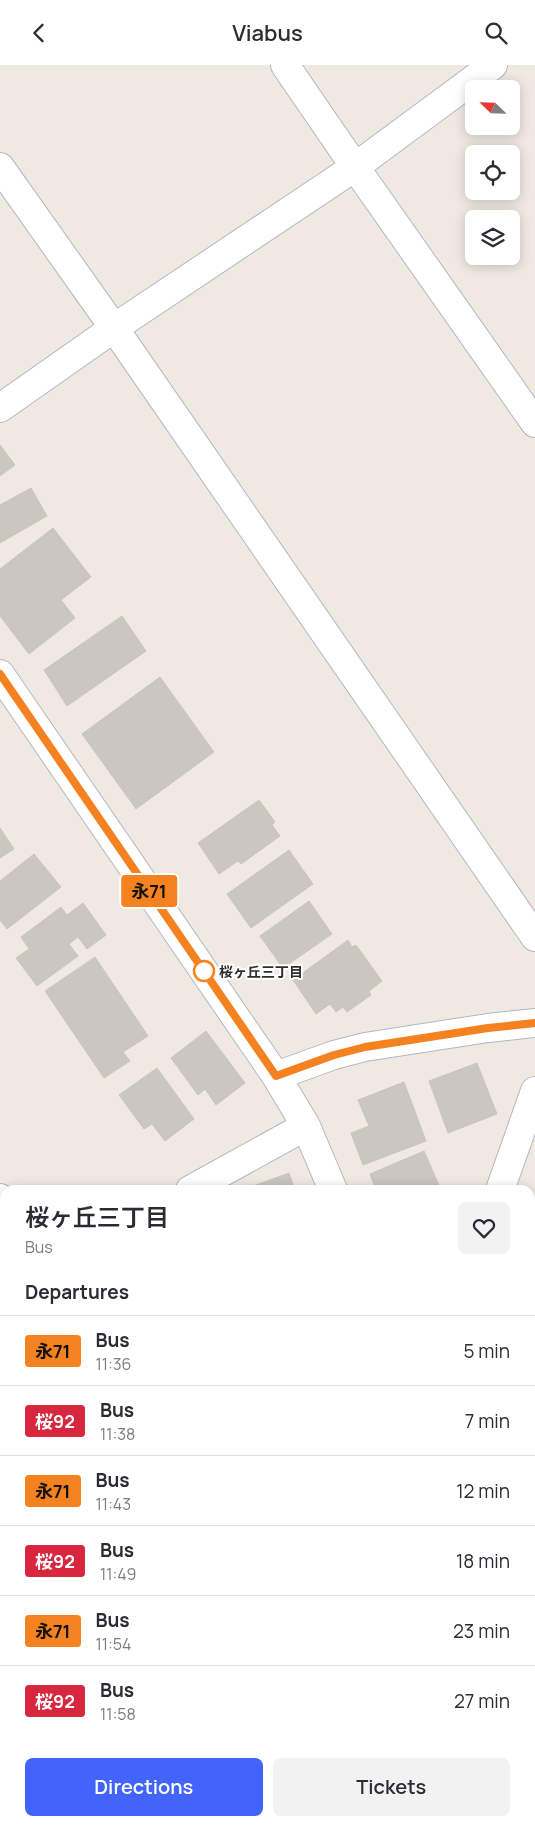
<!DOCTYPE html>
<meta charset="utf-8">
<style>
:root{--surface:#fff;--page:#f2f2f3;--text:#2b2b33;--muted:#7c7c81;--line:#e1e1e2;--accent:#4264fb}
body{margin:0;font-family:Manrope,"Noto Sans JP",sans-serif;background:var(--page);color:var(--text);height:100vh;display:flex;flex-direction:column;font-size:19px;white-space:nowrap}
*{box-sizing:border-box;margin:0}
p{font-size:16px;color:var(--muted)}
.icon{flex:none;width:28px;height:28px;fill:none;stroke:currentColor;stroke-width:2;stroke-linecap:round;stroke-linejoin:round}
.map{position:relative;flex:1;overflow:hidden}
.side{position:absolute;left:0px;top:1120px;width:535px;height:641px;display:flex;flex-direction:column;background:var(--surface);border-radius:15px 15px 0 0;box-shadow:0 2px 12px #0003}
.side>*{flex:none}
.badge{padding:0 10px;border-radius:4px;font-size:18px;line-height:32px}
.needle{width:32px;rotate:293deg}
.buttons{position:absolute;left:465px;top:15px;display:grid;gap:10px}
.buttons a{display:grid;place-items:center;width:55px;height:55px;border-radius:8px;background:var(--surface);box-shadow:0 2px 12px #0003;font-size:25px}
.map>.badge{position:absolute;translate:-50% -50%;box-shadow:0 0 0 2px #fff}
h2{padding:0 25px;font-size:19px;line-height:45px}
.round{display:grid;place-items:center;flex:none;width:52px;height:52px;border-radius:8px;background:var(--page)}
.summary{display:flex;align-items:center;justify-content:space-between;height:85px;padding:0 25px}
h1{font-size:24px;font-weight:600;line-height:38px}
.primary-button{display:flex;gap:10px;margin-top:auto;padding:10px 25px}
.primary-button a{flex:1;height:58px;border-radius:8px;background:var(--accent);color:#fff;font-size:20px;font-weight:600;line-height:58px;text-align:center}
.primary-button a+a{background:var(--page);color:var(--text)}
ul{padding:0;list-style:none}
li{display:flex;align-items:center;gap:15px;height:70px;padding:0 25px;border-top:1px solid var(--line)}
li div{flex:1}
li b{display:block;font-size:19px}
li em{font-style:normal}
li .badge{min-width:55px;font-weight:700;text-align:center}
header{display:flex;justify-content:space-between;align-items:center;height:65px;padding:0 25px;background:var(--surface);font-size:22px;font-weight:600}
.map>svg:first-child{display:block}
.building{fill:#cbc7bf;stroke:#cbc5ba}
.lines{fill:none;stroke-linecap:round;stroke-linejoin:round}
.minor-casing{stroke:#b4b7c1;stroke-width:30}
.minor{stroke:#fff;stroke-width:28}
.line-casing{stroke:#fff;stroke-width:11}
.line{stroke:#f58220;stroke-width:8}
.stop-dot{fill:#fff;stroke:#f58220;stroke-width:2.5}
.labels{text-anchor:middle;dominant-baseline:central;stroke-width:4;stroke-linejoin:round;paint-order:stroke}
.stop-label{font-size:14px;font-weight:bold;fill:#2e2e2e;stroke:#fff;text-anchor:start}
</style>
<header><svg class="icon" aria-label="back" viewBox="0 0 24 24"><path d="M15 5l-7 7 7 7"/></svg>Viabus<svg class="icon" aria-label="search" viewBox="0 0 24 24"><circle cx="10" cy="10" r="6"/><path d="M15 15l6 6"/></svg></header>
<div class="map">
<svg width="535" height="1761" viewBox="0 0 535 1761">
<rect width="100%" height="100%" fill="#efe9e1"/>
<!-- building -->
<path class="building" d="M0 380 15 400 0 411Z
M31 423 47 451 0 478V440Z
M53 463 91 512 61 535 75 553 29 589 0 551V504Z
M122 551 146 586 67 641 44 605Z
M160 612 214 687 136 744 82 669Z
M259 735 275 757 272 760 280 771 241 799 238 796 219 809 198 778Z
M0 763 14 784 0 793Z
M289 785 313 819 251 863 227 829Z
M34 789 61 822 7 864 0 855V816Z
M309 836 332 869 283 903 260 871Z
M83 838 106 870 87 884 78 872 69 879 78 891 37 921 16 893 29 884 21 872 61 842 67 850Z
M348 875 352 882 356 880 382 916 369 926 371 930 347 947 343 942 336 947 330 939 316 949 293 915Z
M95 892 148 971 123 987 130 996 104 1013 45 926Z
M206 966 245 1018 216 1040 205 1024 198 1030 171 993Z
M477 998 497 1049 448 1068 429 1016Z
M157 1003 194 1054 165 1076 152 1059 144 1064 119 1030Z
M404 1017 426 1076 363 1100 351 1068 369 1061 358 1035Z
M424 1086 441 1125H376L370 1109Z
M289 1108 295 1125H242Z"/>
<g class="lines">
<defs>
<path id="minor" d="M285 0 355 102 535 358
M0 102 114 263 535 872
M0 343 114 263 355 102 493 0
M0 609 276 1011 306 1061 333 1125
M276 1011 334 990 365 982 488 963 535 958
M190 1125 306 1061
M500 1125 535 1026
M0 1133 5 1140
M0 1227 5 1224
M530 1661 535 1674
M251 1756 252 1761
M520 1761 535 1756"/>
</defs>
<!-- minor casing -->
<use href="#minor" class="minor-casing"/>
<!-- minor -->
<use href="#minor" class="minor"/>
</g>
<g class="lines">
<defs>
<path id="line" d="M0 609 276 1011 334 990 365 982 488 963 535 958"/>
</defs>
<!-- line casing -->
<use href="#line" class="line-casing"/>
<!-- line -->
<use href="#line" class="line"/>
</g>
<!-- markers -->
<circle class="stop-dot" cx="204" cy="906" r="10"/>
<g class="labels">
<!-- stop labels -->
<g class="stop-label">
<text x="219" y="906">桜ヶ丘三丁目</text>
</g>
</g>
</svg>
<div class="buttons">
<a><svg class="needle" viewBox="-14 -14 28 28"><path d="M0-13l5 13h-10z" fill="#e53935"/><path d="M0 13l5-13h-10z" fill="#7c7c81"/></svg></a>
<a><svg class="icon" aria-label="locate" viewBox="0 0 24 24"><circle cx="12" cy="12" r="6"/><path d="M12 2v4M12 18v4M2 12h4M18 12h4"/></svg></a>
<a><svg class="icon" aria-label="layers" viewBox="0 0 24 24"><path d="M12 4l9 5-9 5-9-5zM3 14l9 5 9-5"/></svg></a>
</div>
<b class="badge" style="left:149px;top:826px;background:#f58220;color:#111">永71</b>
<section class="side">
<div class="summary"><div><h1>桜ヶ丘三丁目</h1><p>Bus</p></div><a class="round"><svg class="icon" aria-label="heart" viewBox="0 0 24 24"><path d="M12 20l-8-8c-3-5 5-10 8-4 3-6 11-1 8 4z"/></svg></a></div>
<h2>Departures</h2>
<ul>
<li><span class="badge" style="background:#f58220;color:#111">永71</span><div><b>Bus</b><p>11:36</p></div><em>5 min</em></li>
<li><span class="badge" style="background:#d7263d;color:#fff">桜92</span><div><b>Bus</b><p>11:38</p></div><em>7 min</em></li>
<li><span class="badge" style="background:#f58220;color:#111">永71</span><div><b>Bus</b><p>11:43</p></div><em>12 min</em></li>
<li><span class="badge" style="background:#d7263d;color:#fff">桜92</span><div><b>Bus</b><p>11:49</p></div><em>18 min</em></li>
<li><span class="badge" style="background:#f58220;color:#111">永71</span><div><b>Bus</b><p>11:54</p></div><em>23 min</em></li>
<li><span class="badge" style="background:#d7263d;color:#fff">桜92</span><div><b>Bus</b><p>11:58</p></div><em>27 min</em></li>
</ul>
<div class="primary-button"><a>Directions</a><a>Tickets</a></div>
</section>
</div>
